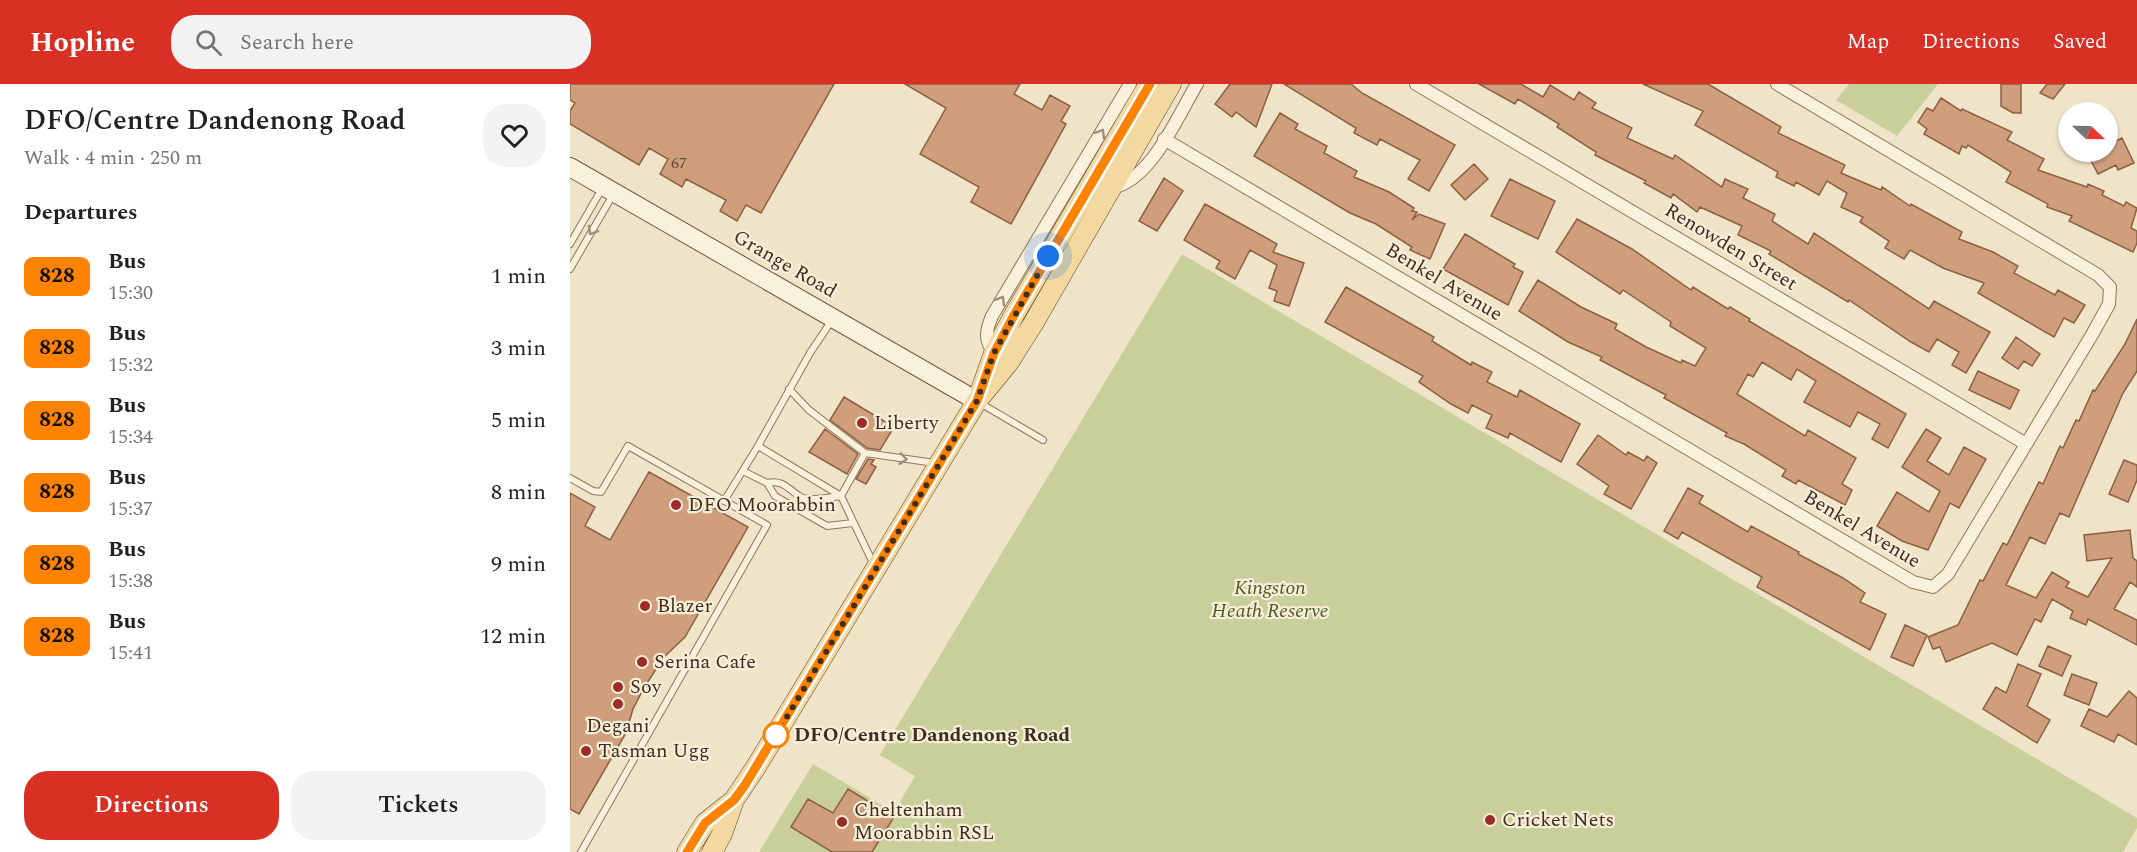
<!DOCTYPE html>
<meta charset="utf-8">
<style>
:root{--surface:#fff;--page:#f2f2f2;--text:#202124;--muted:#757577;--accent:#d93025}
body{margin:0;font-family:Spectral,serif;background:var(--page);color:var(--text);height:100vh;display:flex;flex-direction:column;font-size:22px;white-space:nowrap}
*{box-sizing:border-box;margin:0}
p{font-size:20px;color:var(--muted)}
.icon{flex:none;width:33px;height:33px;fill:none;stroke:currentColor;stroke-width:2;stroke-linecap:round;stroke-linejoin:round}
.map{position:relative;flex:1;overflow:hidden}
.drawer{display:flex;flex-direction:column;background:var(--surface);width:570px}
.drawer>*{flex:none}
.badge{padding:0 12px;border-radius:9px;font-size:21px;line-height:39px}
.needle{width:39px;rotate:112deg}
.fabs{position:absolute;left:1488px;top:18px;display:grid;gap:12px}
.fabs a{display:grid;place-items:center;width:60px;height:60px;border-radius:50%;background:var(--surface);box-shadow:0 2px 4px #0004;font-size:30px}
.you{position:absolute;width:30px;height:30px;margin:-15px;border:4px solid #fff;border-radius:50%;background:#1a73e8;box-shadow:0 0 0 9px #1a73e833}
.map>.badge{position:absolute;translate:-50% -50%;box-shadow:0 0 0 3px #fff}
h2{padding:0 24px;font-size:22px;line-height:54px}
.round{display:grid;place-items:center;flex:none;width:63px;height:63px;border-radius:24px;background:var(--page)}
.summary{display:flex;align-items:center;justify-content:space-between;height:102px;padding:0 24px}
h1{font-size:28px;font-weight:600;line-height:45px}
.action{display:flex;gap:12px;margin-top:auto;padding:12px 24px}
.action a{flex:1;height:69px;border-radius:24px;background:var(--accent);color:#fff;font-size:24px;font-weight:600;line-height:69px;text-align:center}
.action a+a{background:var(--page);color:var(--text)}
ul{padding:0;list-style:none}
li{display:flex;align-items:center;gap:18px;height:72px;padding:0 24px}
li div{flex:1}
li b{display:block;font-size:22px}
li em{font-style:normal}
li .badge{min-width:66px;font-weight:700;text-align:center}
header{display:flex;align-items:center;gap:36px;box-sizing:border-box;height:84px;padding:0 30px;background:var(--accent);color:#fff}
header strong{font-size:28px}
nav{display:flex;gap:33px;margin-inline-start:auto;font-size:21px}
.search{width:420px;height:54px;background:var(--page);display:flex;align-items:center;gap:15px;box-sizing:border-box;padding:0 21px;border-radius:24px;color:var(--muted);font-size:22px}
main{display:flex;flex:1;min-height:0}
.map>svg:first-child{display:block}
.green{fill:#c9cf9b}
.building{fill:#cf9f7d;stroke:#8d5f41;stroke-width:1.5}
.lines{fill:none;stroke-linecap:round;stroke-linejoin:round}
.service-casing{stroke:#8d765c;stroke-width:8}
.minor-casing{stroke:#8d765c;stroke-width:14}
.secondary-casing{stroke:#6f573f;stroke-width:20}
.primary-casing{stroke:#5b4430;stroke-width:21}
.service{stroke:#faf1dc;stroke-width:6}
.minor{stroke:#faf1dc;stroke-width:12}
.secondary{stroke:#faf1dc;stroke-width:18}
.primary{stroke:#f3d9a0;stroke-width:20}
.oneway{stroke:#9c907e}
.line-casing{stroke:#fff;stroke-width:14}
.line{stroke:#ff8200;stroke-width:9}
.walk{stroke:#3d2e20;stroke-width:6;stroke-dasharray:0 10.8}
.poi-dot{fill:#9e2a2b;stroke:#f7eed8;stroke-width:2}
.stop-dot{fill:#fff;stroke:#ff8200;stroke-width:3}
.labels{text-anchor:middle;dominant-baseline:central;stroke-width:4.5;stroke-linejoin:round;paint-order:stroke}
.number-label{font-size:16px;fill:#624a37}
.street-label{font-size:20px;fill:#3d2e20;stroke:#f7eed8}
.poi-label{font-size:20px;fill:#3d2e20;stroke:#f7eed8;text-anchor:start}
.park-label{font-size:20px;font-style:italic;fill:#4d5a26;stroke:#f7eed8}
.stop-label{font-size:20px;font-weight:bold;fill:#3d2e20;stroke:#f7eed8;text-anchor:start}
</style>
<header>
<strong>Hopline</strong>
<div class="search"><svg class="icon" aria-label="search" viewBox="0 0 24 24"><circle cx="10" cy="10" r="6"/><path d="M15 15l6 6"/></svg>Search here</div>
<nav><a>Map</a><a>Directions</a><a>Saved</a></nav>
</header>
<main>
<section class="drawer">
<div class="summary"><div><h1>DFO/Centre Dandenong Road</h1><p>Walk · 4 min · 250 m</p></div><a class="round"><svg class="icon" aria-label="heart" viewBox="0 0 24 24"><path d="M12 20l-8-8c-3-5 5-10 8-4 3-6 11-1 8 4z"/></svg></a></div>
<h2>Departures</h2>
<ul>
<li><span class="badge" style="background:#ff8200;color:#111">828</span><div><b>Bus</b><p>15:30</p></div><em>1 min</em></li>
<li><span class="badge" style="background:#ff8200;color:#111">828</span><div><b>Bus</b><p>15:32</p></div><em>3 min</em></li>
<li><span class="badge" style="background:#ff8200;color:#111">828</span><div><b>Bus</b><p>15:34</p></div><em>5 min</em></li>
<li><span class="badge" style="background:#ff8200;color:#111">828</span><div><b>Bus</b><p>15:37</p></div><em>8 min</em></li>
<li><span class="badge" style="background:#ff8200;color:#111">828</span><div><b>Bus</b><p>15:38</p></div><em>9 min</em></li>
<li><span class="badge" style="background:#ff8200;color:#111">828</span><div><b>Bus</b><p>15:41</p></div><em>12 min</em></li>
</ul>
<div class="action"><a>Directions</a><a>Tickets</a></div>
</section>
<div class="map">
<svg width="1567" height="768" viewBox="0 0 1567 768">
<rect width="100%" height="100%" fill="#f0e4c8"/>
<!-- green -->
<path class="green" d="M1279 0H1368L1327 52 1266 16Z
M612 170 1567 734V744L1553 768H189L243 680 324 728 345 692 310 671Z"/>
<!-- building -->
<path class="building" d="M0 0H264L191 129 176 121 167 137 150 127 156 116 116 95 112 103 90 90 98 75 79 64 69 81 0 40V27L5 19 0 16Z
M335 0H450L444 10 472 26 480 11 500 22 491 37 496 40 441 140 401 118 409 103 350 70 376 24Z
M660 0H702L686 43 666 28 662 33 645 20Z
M714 0H781L792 9 885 61 859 107 838 95 850 76 810 55 807 61 784 49 786 44Z
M909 0H951L973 13 980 1 1004 16 1009 8 1026 19 1022 24 1062 44 1057 54 1103 75 1105 71 1152 103 1155 95 1178 105 1173 114 1205 130 1202 137 1238 160 1244 149 1359 225 1364 217 1420 248 1396 289 1382 281 1389 268 1367 255 1359 268 1341 258 1279 216 1278 218 1199 170 1201 167 1168 151 1172 142 1130 123 1127 128 1103 110 1101 114 1074 99 1076 97 1025 71 1026 68 987 43 989 40 948 15 945 20Z
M1073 0H1138L1211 43 1208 49 1275 81 1271 89 1311 106 1312 103 1340 122 1341 120 1392 148 1389 155 1423 168 1448 182 1444 189 1485 211 1488 206 1515 221 1504 239 1494 234 1484 253 1408 209 1414 199 1373 184 1340 166 1334 175 1315 164 1319 157 1290 138 1293 133 1271 123 1277 109 1257 97 1249 111 1226 98 1224 102 1206 93 1208 88 1125 41 1133 27Z
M1431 0H1451V29H1443L1431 22Z
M1477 0H1495L1483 15 1470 9Z
M1371 14 1391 27 1392 25 1442 48 1437 56 1474 75 1468 86 1517 103 1518 100 1534 107 1532 111 1554 122 1556 118 1567 124 1561 144 1567 147V159L1563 168 1499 137 1502 132 1477 123 1478 120 1436 98 1441 88 1398 61 1396 64 1392 62 1389 70 1354 50 1357 45 1348 38 1357 24 1363 27Z
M710 29 728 40 725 45 757 62 754 69 787 87 784 93 819 108 844 124 842 127 847 128 842 136 849 130 875 140 860 175 840 166 842 163 806 140 780 129 684 72Z
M1552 54 1564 79 1548 86 1546 81 1528 90 1518 71 1538 68V61Z
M904 80 918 95 895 116 881 101Z
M594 94 613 107 587 147 569 137Z
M940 95 985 117 968 155 921 132Z
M635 120 707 160 703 168 734 179 719 222 704 217 707 207 699 204 707 181 680 166 665 195 646 184 650 177 614 156Z
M1007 135 1062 165 1121 206 1123 203 1158 225 1160 223 1180 235 1179 237 1336 330 1318 364 1302 355 1310 340 1288 328 1280 343 1234 318 1246 297 1227 285 1221 296 1192 278 1183 293 1178 290 1167 310 1235 352 1238 346 1286 374 1272 400 1282 406 1275 421 1228 396 1226 400 1212 392 1216 386 1174 360 1155 352 1157 349 1094 314 1096 311 1030 276 1032 273 998 258 949 227 968 196 1011 223 1047 240 1045 245 1076 263 1111 279 1112 276 1125 282 1136 264 1100 242 1101 238 1053 206 1050 210 986 168Z
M895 150 945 180 943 183 953 188 938 221 873 185Z
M776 203 864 253 862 257 901 281 902 278 922 288 917 298 947 313 950 306 1010 340 991 378 940 349 938 354 916 344 922 331 902 321 898 329 881 320 849 298 853 292 755 238Z
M1567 235V287L1553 309 1499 433 1490 429 1475 460 1460 453 1436 501 1466 514 1482 488 1499 498 1496 503 1518 513 1542 474 1517 477 1514 451 1560 446 1563 474 1567 477V503L1560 498 1544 525 1567 536V561L1518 535 1516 541 1500 534 1503 527 1482 515 1471 538 1465 535 1447 571 1422 559 1376 578 1370 563 1363 565 1358 553 1388 541 1410 496 1413 497 1433 459 1437 461 1469 398 1473 400 1490 362 1493 364 1506 336 1509 337 1523 306 1525 307 1555 260Z
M1446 253 1470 270 1462 282 1454 277 1448 285 1432 274Z
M1408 287 1449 306 1440 325 1399 306Z
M274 313 324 343 310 366 297 364 260 336Z
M255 345 288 370 277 390 239 368Z
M1356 345 1371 354 1357 377 1379 391 1394 363 1416 375 1389 424 1380 419 1358 466 1332 457 1307 442 1327 408 1359 428 1370 407 1332 383Z
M1028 351 1056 371 1058 368 1074 377 1077 372 1087 379 1061 425 1034 410 1039 402 1007 380Z
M298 375 304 376 301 380 306 383 296 400 286 395Z
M1554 376 1567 381V396L1558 418 1539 410Z
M79 388 178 443 115 553 94 573 75 602 63 625 56 649 9 730 0 725V409L25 423 15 442 40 456Z
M1118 404 1133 412 1129 419 1178 448 1181 442 1229 468 1228 470 1273 494 1295 509 1290 518 1316 530 1300 566 1187 503 1192 493 1112 448 1108 455 1094 447Z
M1335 541 1357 551 1343 582 1321 573Z
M1478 562 1501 572 1492 592 1469 582Z
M1448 580 1471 590 1457 622 1480 636 1467 659 1413 625 1426 603 1436 609Z
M1502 590 1527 599 1519 621 1494 611Z
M1559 607 1567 614V661L1548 650 1544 658 1511 642 1519 625 1537 633Z
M278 705 324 733 302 768H262L221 743 238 715 263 729Z"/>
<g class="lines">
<defs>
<path id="service" d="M0 160 33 103
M0 185 44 109
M219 305 239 326 295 369 365 379
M410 319 473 356
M188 362 240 269 262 236
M173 387 197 399 205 412 257 442 283 439
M0 394 23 407 31 408 58 362 197 441 11 768
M197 399C214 395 218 406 231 413 241 418 260 413 271 412
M271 412 295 369
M154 417 188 362 271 412 303 479"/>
<path id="minor" d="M846 0 1456 360
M594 55 1343 498 1363 503 1378 490 1523 249 1539 220 1540 203 1528 191 1207 0
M541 104C581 97 607 33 627 0
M424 269C414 256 416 246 422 232L560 0"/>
<path id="secondary" d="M0 83 407 317"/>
<path id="primary" d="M411 306 424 269 444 231 579 0
M117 768 135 739 164 716 186 683 407 317 439 278 463 240 601 0
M142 768 152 750 164 716"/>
</defs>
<!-- service casing -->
<use href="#service" class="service-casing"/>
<!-- minor casing -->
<use href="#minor" class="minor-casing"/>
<!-- secondary casing -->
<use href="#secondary" class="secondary-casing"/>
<!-- primary casing -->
<use href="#primary" class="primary-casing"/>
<!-- service -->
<use href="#service" class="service"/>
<!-- minor -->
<use href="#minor" class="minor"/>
<!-- secondary -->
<use href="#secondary" class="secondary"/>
<!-- primary -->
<use href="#primary" class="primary"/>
</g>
<!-- one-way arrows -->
<defs><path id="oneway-chevron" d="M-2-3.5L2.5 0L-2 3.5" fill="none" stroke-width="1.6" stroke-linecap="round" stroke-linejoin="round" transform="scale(1.5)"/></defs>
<g class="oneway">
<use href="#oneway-chevron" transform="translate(531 49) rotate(-59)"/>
<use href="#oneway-chevron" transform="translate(22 147) rotate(120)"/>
<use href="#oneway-chevron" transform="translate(431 216) rotate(-59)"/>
<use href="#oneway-chevron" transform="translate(333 375) rotate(7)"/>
</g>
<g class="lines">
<defs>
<path id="line" d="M117 768 135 739 164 716 175 701 407 317 424 269 444 231 580 0"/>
</defs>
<!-- line casing -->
<use href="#line" class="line-casing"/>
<!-- line -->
<use href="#line" class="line"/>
<!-- walk -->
<path class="walk" d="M206 651 407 317 424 269 478 172"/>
</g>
<!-- markers -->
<g class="poi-dot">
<circle cx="292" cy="339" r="6"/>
<circle cx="106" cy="421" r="6"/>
<circle cx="75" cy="522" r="6"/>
<circle cx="72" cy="578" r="6"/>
<circle cx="48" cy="603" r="6"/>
<circle cx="48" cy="620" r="6"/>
<circle cx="16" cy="667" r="6"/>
<circle cx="920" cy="736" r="6"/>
<circle cx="272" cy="738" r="6"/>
</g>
<circle class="stop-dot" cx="206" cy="651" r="12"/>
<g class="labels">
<!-- number labels -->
<g class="number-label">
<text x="109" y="79">67</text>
</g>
<!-- street labels -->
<g class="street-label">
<text transform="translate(1161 163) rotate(31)">Renowden Street</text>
<text transform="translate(215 180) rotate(30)">Grange Road</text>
<text transform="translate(874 198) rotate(31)">Benkel Avenue</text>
<text transform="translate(1292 445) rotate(31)">Benkel Avenue</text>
</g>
<!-- poi labels -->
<g class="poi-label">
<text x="304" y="339">Liberty</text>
<text x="118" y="421">DFO Moorabbin</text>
<text x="87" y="522">Blazer</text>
<text x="84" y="578">Serina Cafe</text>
<text x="60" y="603">Soy</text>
<text x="48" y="642" text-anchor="middle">Degani</text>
<text x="28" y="667">Tasman Ugg</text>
<text x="284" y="726">Cheltenham<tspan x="284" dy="23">Moorabbin RSL</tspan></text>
<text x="932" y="736">Cricket Nets</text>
</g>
<!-- park labels -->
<g class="park-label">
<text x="700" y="504">Kingston<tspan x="700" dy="23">Heath Reserve</tspan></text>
</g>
<!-- stop labels -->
<g class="stop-label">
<text x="224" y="651">DFO/Centre Dandenong Road</text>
</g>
</g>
</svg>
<div class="fabs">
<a><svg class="needle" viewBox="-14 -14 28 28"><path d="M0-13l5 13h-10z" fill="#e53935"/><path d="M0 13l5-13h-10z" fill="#757577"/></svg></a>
</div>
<div class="you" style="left:478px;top:172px"></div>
</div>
</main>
